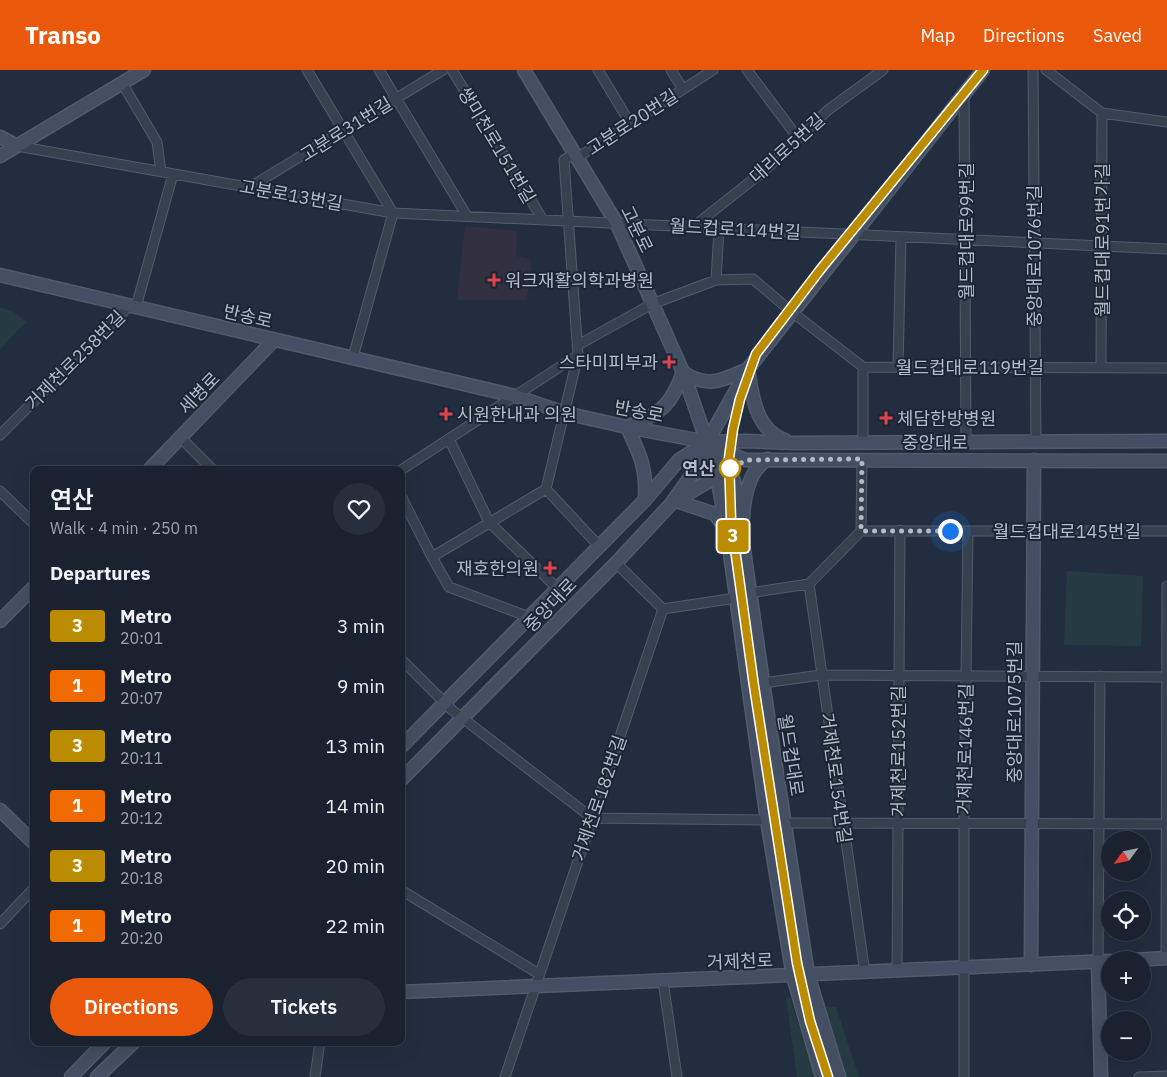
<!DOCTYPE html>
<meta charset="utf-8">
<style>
:root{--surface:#1a2230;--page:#272f3c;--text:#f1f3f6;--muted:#9fa4ab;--line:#383f4c;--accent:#ea580c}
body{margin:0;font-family:"IBM Plex Sans","Noto Sans KR",sans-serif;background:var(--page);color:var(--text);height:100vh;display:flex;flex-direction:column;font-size:19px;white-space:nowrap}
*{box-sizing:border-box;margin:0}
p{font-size:16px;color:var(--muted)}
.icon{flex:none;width:28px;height:28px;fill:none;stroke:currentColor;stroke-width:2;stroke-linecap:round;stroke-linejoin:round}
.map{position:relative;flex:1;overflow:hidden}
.drawer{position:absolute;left:30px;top:396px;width:375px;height:580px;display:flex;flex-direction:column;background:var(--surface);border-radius:10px;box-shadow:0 5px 20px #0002,0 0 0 1px var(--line)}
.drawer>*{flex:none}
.badge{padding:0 10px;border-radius:4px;font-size:18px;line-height:32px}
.needle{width:32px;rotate:237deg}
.controls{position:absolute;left:1101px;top:761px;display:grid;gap:10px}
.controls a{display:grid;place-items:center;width:50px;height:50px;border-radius:50%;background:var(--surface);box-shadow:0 5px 20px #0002,0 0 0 1px var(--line);font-size:25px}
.you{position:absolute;width:25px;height:25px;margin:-12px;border:4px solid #fff;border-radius:50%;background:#1a73e8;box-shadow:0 0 0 8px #1a73e833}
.map>.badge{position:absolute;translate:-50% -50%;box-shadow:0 0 0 2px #fff}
h2{padding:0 20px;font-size:19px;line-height:45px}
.round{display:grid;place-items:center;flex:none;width:52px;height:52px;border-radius:26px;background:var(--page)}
.overview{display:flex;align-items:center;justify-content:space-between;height:85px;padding:0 20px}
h1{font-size:24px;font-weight:600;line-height:38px}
.primary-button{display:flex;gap:10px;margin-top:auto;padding:10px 20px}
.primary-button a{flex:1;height:58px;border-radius:30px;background:var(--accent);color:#fff;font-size:20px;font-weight:600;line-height:58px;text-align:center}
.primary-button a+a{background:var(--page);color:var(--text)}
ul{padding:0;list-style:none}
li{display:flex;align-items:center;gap:15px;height:60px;padding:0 20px}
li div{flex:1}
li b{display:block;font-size:19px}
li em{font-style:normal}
li .badge{min-width:55px;font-weight:700;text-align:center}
header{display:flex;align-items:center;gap:30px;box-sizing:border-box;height:70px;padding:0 25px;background:var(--accent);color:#fff}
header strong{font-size:24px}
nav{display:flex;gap:28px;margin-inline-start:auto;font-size:18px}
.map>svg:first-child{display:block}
.medical{fill:#322f40}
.park{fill:#243c41}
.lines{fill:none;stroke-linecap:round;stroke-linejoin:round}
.street-casing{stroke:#525b6a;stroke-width:11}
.secondary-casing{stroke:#525b6a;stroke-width:15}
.street{stroke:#37404f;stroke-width:9}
.secondary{stroke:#444f63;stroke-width:12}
.line-casing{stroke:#fff;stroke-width:11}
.line{stroke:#bb8c00;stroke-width:8}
.walk{stroke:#b3bbca;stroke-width:5;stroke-dasharray:0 9}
.health-dot{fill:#e0444e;stroke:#1c2534;stroke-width:2}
.stop-dot{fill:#fff;stroke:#bb8c00;stroke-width:2.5}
.labels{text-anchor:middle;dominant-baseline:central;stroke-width:4;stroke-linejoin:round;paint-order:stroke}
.street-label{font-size:18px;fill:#b3bbca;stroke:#1c2534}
.poi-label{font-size:18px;fill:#b3bbca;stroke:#1c2534;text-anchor:start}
.stop-label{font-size:18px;font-weight:bold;fill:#b3bbca;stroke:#1c2534;text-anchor:end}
</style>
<header>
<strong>Transo</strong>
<nav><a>Map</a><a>Directions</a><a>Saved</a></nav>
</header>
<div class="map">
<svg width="1167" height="1007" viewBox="0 0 1167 1007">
<rect width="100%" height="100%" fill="#222e40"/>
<!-- medical -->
<path class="medical" d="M465 156 517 161 516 186 532 190 527 230H457Z"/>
<!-- park -->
<path class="park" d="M0 237 14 242 26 252 0 279Z
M1067 501 1143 506 1141 576 1064 575Z
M786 928H790L815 1007H797Z
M823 936 836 937 859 1007H846Z"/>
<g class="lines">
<defs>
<path id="street" d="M307 0 393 143
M379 0 467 146
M452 0 543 150
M598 0 630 53
M671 0 683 19
M747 0 798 68
M1033 0 1036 371
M1046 0 1102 43 1167 52
M122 13 157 72 161 102
M964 24 966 371
M17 76 393 143 1167 179
M577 88 713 0
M250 117 443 0
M693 157 765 100 828 40 883 0
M716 210 719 159
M136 237 173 104
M578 275 652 234 716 210 753 209 792 242 863 297 1167 298
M353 287 393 143
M898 297 901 167
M1101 298 1102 43
M0 365 129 236
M181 368 213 400
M449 369 489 452 557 518
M863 372V297
M401 400 578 285
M546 419 578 285 564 90 575 83
M546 419 599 476
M0 421 34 454
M401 426 432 487 449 517 529 547
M861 461 862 389
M432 487 546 419
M616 493 663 539 736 528
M809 514 865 903
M749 523 809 514 861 461H1167
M401 589 452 640 592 748 767 750
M763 613 821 605 1167 607
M784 753 1167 754
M401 820 539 904
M0 854 34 818
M1166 888 1167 516
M1098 892 1100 606
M897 901 900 460
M663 911 677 1007
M315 1007 320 972
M505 1007 663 539
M964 1007V753L968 461
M1139 1007 1167 1006"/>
<path id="secondary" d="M524 0 617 154 683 302 707 372 718 412 727 461 767 750 793 906 822 1007
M0 67 17 76
M0 86 144 0
M0 205 515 326 565 343 627 357 707 372 728 383 746 390 1167 391
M748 299C752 326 756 360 785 370
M683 302C707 319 723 310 748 299
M712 378 727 396 734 411 763 613 808 905 839 1007
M149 400 274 270
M645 430C647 399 640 384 627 357 660 343 671 337 683 302
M675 431 723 403
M676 431 715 444 724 457
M743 447C744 428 749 399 768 389
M0 551 34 517
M401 677 645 430 679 390 707 372 745 371 794 373 1167 371
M401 710 616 493 671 434 695 400 707 372 748 299 983 0
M0 740 34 773
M1133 890 1167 888
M1098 892 1101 1007
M1031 895 1034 390
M401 922 1110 891
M71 1007 105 972
M97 1007 134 972"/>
</defs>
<!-- street casing -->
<use href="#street" class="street-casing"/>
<!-- secondary casing -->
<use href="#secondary" class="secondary-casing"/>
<!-- street -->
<use href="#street" class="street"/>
<!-- secondary -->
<use href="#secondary" class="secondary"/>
</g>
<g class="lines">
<defs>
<path id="line" d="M828 1007 810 951 797 893 754 616 731 450 729 388 733 359 740 329 756 284 820 200 983 0"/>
</defs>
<!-- line casing -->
<use href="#line" class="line-casing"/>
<!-- line -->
<use href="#line" class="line"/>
<!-- walk -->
<path class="walk" d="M730 398 728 400 746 390 862 389 861 461H950"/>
</g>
<!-- markers -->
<g class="health-dot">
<path d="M491.5 202.5h5v5h5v5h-5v5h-5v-5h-5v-5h5z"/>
<path d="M666.5 284.5h5v5h5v5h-5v5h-5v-5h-5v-5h5z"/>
<path d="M443.5 336.5h5v5h5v5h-5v5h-5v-5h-5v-5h5z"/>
<path d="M883.5 340.5h5v5h5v5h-5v5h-5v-5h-5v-5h5z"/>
<path d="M547.5 490.5h5v5h5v5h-5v5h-5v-5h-5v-5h5z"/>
</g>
<circle class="stop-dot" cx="730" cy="398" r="10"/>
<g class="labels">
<!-- street labels -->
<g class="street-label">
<text transform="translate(632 52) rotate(-33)">고분로20번길</text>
<text transform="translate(346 59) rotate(-32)">고분로31번길</text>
<text transform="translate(497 75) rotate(59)">쌍미천로151번길</text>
<text transform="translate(787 78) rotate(-42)">대리로5번길</text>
<text transform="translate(291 125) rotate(10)">고분로13번길</text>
<text transform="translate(637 159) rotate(64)">고분로</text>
<text transform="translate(735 159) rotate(3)">월드컵로114번길</text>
<text transform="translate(966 161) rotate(-90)">월드컵대로99번길</text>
<text transform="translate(1102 170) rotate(-90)">월드컵대로91번가길</text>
<text transform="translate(1034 186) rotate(-90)">중앙대로1076번길</text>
<text transform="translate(248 246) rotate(13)">반송로</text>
<text transform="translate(75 290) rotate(-45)">거제천로258번길</text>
<text x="970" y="297">월드컵대로119번길</text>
<text transform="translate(199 323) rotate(-46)">세병로</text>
<text transform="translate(639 341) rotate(11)">반송로</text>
<text x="935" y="372">중앙대로</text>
<text x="1067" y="461">월드컵대로145번길</text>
<text transform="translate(550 535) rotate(-46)">중앙대로</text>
<text transform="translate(1014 642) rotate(-90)">중앙대로1075번길</text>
<text transform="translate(965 679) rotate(-89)">거제천로146번길</text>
<text transform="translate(898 681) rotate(-90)">거제천로152번길</text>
<text transform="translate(791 685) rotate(81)">월드컵대로</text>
<text transform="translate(836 708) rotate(82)">거제천로154번길</text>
<text transform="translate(599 728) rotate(-71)">거제천로182번길</text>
<text transform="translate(740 891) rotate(-2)">거제천로</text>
</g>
<!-- poi labels -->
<g class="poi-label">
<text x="505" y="210">워크재활의학과병원</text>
<text x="658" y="292" text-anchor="end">스타미피부과</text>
<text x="457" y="344">시원한내과 의원</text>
<text x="897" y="348">체담한방병원</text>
<text x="539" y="498" text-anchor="end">재호한의원</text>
</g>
<!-- stop labels -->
<g class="stop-label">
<text x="715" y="398">연산</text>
</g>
</g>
</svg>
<div class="controls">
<a><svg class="needle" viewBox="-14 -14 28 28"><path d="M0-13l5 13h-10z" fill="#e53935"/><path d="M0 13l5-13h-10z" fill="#9fa4ab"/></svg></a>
<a><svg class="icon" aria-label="locate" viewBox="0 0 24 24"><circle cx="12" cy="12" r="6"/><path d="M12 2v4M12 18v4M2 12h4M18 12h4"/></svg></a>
<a>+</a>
<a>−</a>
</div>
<div class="you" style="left:950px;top:461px"></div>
<b class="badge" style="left:733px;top:466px;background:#bb8c00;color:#fff">3</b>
<section class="drawer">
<div class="overview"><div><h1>연산</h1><p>Walk · 4 min · 250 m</p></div><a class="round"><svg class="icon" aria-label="heart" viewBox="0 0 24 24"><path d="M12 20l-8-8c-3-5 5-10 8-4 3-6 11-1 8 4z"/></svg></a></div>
<h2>Departures</h2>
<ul>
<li><span class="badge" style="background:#bb8c00;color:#fff">3</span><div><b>Metro</b><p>20:01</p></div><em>3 min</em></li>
<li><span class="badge" style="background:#f06a00;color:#fff">1</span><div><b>Metro</b><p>20:07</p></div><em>9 min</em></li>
<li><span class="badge" style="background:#bb8c00;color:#fff">3</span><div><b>Metro</b><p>20:11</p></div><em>13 min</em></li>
<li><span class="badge" style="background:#f06a00;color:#fff">1</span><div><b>Metro</b><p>20:12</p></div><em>14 min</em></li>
<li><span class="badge" style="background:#bb8c00;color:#fff">3</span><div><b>Metro</b><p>20:18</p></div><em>20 min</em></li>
<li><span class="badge" style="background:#f06a00;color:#fff">1</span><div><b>Metro</b><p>20:20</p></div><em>22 min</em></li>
</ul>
<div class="primary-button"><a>Directions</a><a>Tickets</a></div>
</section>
</div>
